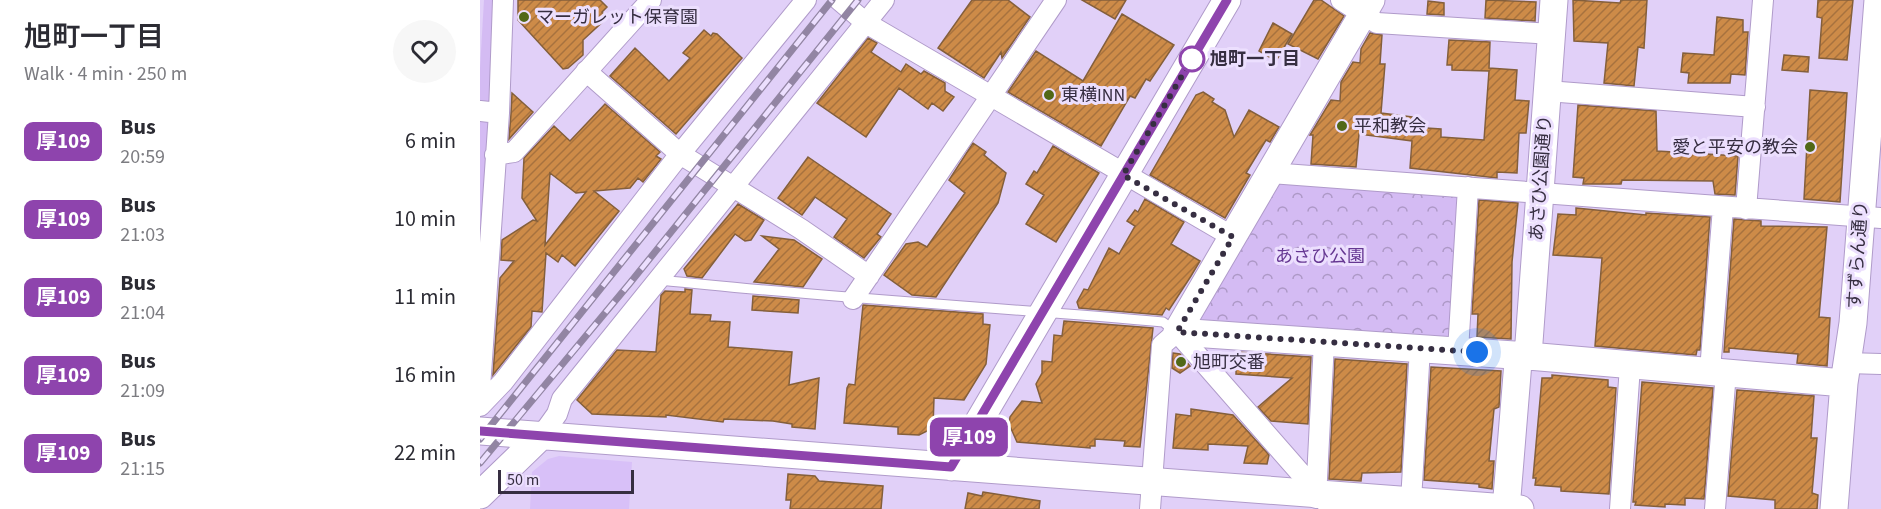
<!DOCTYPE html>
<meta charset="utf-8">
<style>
:root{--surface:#fff;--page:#f7f7f7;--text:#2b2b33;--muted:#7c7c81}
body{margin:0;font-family:"Source Sans 3","Noto Sans JP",sans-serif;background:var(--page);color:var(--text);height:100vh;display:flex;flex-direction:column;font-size:22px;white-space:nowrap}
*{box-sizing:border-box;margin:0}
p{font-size:20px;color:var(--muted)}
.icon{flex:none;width:33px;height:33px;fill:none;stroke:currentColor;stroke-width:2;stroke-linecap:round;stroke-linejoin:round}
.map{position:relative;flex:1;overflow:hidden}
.details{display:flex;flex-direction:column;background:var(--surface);width:480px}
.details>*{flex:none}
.badge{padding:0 12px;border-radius:9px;font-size:21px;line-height:39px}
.scale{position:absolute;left:18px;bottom:15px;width:136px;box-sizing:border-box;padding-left:6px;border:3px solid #362e41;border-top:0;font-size:16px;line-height:21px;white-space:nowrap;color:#362e41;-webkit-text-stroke:4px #ecdffe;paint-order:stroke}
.you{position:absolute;width:30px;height:30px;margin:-15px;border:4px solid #fff;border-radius:50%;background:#1a73e8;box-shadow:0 0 0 9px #1a73e833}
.map>.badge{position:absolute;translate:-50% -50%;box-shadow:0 0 0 3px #fff}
.round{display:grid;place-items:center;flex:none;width:63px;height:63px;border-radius:32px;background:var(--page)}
.summary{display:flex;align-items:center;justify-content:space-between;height:102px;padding:0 24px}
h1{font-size:28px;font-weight:600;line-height:45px}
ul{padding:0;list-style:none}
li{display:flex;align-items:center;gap:18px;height:78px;padding:0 24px}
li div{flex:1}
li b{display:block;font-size:22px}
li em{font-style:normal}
li .badge{min-width:66px;font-weight:700;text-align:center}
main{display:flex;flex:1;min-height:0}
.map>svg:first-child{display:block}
.built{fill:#d8c0f8}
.park{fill:url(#park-crowns)}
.garden{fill:#d4bbf3}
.building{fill:url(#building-hatch);stroke:#845f3b;stroke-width:1.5;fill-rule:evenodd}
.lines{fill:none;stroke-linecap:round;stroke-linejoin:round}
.lane-casing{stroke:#b09bca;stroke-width:11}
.street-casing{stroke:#b09bca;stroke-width:22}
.secondary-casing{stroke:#b09bca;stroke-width:29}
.lane{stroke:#fff;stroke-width:9}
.street{stroke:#fff;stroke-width:20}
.secondary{stroke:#fff;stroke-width:27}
.rail-casing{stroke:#9285a3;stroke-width:7}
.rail{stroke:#ecdffe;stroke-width:4.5;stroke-dasharray:14;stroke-linecap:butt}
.line-casing{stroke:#fff;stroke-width:14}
.line{stroke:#8e44ad;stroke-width:9}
.walk{stroke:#362e41;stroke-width:6;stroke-dasharray:0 10.8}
.poi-dot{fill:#516817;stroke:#ecdffe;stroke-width:2}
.stop-dot{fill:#fff;stroke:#8e44ad;stroke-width:3}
.labels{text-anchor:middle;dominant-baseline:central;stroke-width:6;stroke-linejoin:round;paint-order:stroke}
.poi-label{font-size:18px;fill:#362e41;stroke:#ecdffe;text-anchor:start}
.stop-label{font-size:18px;font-weight:bold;fill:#362e41;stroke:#ecdffe;text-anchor:start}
.street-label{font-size:18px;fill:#362e41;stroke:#ecdffe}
.park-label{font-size:18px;fill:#653792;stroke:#ecdffe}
</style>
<main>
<section class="details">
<div class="summary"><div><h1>旭町一丁目</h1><p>Walk · 4 min · 250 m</p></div><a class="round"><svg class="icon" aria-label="heart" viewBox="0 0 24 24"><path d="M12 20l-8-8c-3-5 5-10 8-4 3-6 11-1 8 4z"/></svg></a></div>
<ul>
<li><span class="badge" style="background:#8e44ad;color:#fff">厚109</span><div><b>Bus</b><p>20:59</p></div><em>6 min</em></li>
<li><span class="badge" style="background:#8e44ad;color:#fff">厚109</span><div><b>Bus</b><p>21:03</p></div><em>10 min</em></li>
<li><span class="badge" style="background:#8e44ad;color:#fff">厚109</span><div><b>Bus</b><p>21:04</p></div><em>11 min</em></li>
<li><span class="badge" style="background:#8e44ad;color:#fff">厚109</span><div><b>Bus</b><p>21:09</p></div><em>16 min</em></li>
<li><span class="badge" style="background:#8e44ad;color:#fff">厚109</span><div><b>Bus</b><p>21:15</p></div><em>22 min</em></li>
</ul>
</section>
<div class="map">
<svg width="1401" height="509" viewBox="0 0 1401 509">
<defs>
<pattern id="park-crowns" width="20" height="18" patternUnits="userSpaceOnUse" patternTransform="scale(1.5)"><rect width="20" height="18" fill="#d4bbf3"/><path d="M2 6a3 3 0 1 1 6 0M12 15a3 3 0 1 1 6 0" fill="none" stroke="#ad98c6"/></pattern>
<pattern id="building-hatch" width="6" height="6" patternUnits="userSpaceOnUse" patternTransform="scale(1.5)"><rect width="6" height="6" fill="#cd8b48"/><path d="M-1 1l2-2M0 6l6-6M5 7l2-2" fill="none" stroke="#a7723e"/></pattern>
</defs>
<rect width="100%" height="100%" fill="#e1d0f8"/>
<!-- built -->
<path class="built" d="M79 456 152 462 149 509H50L52 472 68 459Z"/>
<!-- park -->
<path class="park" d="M799 181 981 195 970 337 715 319Z"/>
<!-- garden -->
<path class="garden" d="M4 0H22L0 319V68Z"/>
<!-- building -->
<path class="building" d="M38 0H120L127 7 122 12 127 18 103 40V55L88 68 83 69 38 20Z
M492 0H528L550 17 522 58 521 52 504 78 458 48Z
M602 0H646L635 19Z
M834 0H841L864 16 838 59 808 44Z
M1006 0 1056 2 1055 21 1005 18Z
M1093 0 1140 3 1141 0H1167L1164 48 1158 47 1154 86 1124 83 1128 43 1094 41Z
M1338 0H1373L1367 60 1339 58 1342 18 1337 17Z
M948 1 964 3V15L947 14Z
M642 14 694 45 670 81 666 79 655 98 650 96 621 146 528 92 556 51 603 81Z
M1237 17 1263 20V32H1268L1265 75 1251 74 1250 83H1208L1209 73 1201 72 1203 53 1234 55Z
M793 23 812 34 796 61 779 51Z
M224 30 231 36 233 33 237 34 262 58 196 134 130 76 155 48 189 81 210 58 203 53Z
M890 33 902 35 900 64H905L901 113 932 117 931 127 961 129V137L1004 140 1009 71 972 70V65H967L969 40 1010 42 1009 68 1037 70 1035 100 1049 101 1046 133H1039L1037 173 1017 172V178L930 168 932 141 879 134 876 167 831 164 833 135H830L851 100 860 101 861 82 873 62 880 63 881 49Z
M388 38 397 43 391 52 421 72 426 64 441 74 444 71 465 83V91L474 97 463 111 452 103 448 109 419 88 386 137 337 103Z
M1304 55 1329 57 1328 72 1302 70Z
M1330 90 1367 93 1360 202 1324 199Z
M723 92 734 99 732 102 745 110 754 137 769 110 799 127 790 142 786 140 766 173 770 175 745 218 670 175 716 95Z
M32 93 53 112 29 139 31 114Z
M125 104 180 152 176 156 181 159 163 182 158 178 150 188 114 191 139 211 95 266 82 255 78 262 66 253 62 312 52 311 51 327 13 375 20 278 34 261 21 260 22 240 53 220 57 221 42 198 44 158 74 126 90 141ZM70 173 96 193 106 192 65 245Z
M1098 105 1176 111 1177 151 1258 156 1255 195 1235 194 1233 181 1142 180 1141 184H1103L1104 178 1093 177Z
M493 143 506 152 504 155 526 173 518 203 456 297 432 295 404 275 426 244 438 242 447 247 485 193 469 180Z
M573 146 619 173 576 242 546 224 564 195 546 184 554 171 557 173Z
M328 157 411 214 397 234 401 237 384 258 354 237 367 219 335 197 322 215 298 198Z
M665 199 704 222 691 244 720 261 711 276 689 310 686 308 682 315 599 308 597 302 604 289 608 290 629 248 639 254 655 226 647 221 655 210 658 212Z
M999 200 1038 203 1032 262 1031 339 997 337 998 314H992Z
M258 204 284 220 271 240 265 241 255 234 222 278 207 276 204 269Z
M1096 208 1166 215V213L1230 217 1220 350H1217L1216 355 1115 346 1122 258 1073 255 1078 214 1096 215Z
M1254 219 1281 221V226L1347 227 1339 317 1350 318 1347 366 1317 363 1318 354 1249 348V352H1244Z
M282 236 314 240 342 259 323 287 274 282 299 249Z
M205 289 212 290 210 314 231 315 230 321 250 322 248 347 312 352 309 385 339 378 335 429 312 427V424L293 421 244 419 243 422 186 415V417L112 414 97 400 137 350 176 352 181 295 185 291 205 292Z
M273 296 319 300 318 313 272 310Z
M383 305 503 314V324L510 325 506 364 484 400 454 398 453 428 439 435 418 434V427L364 423 367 388 369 384 375 385Z
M584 321 673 328 660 447 644 446 645 441 615 439V446H610V448L537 442 529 424 530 417 542 401 562 403 556 384 562 373V361L572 362 574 335 582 336Z
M757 352 831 357 828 424 791 421 778 407 812 378 756 374Z
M693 353 700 354 710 366 700 373 692 368Z
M855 359 927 364 921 472 882 473 881 481 849 479Z
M951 367 1021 371 1019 407 1014 409 1009 461H1014L1012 489 999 487V484L944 480Z
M1072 375 1128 380V387L1136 388 1129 494 1081 491V487L1055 485 1056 478H1053L1062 378H1072Z
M1162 382 1233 388 1224 499 1205 498V505L1185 504V507L1155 505 1156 502H1153Z
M1257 390 1334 396 1331 438H1337L1332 493 1338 495 1337 509H1295V500L1248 496Z
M711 409 753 415 789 455 787 464 764 463 768 446 728 444V450L693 448 696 414 711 416Z
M308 474 335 476 339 481 403 486 401 509H310L311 500H306Z
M503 492 560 501 559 509H485L488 493 502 496Z"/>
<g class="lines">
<defs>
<path id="lane" d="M180 280C347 298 515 307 683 322L695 331"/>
<path id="street" d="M359 0 386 23 753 237
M861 0 897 23 1072 34
M106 71 200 154 321 229 389 276
M1067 91 1275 107
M0 111 19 113
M15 155 34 152 171 0
M790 173 1401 218
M1266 209 1283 0
M373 299 576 0
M978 351 988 187
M1367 363 1401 364
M1230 371 1243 207
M0 388 19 113 23 0
M0 406 23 382 200 154 326 0
M62 435 77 414 82 399 404 0
M836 498 844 342
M931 501 940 348
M670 509 682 345 697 332 852 509
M1140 509 1150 366
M1235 509 1246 372"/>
<path id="secondary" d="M891 0 697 332 1048 356 1364 383
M1048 356 1074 0
M0 431 1040 509
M472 467 747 0
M0 495 62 435
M1026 509 1038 362 1048 356
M1354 509 1364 383 1373 323 1398 0"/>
</defs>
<!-- lane casing -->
<use href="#lane" class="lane-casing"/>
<!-- street casing -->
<use href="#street" class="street-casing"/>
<!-- secondary casing -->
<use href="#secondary" class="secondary-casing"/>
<!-- lane -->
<use href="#lane" class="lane"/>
<!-- street -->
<use href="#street" class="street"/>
<!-- secondary -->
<use href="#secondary" class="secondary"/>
<defs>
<path id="rail" d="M0 439 352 0
M0 463 150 283 378 0"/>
</defs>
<!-- rail casing -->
<use href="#rail" class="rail-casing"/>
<!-- rail -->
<use href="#rail" class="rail"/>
</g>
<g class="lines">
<defs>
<path id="line" d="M0 431 471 467 747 0"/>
</defs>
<!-- line casing -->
<use href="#line" class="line-casing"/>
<!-- line -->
<use href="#line" class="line"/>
<!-- walk -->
<path class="walk" d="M712 59 643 175 753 237 697 332 997 352"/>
</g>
<!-- markers -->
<g class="poi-dot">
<circle cx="44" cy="17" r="6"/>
<circle cx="569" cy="95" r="6"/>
<circle cx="862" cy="126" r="6"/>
<circle cx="1330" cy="147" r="6"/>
<circle cx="701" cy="362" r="6"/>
</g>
<circle class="stop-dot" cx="712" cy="59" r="12"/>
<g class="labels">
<!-- poi labels -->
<g class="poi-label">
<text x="56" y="17">マーガレット保育園</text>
<text x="581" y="95">東横INN</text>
<text x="874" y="126">平和教会</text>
<text x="1318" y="147" text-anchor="end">愛と平安の教会</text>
<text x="713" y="362">旭町交番</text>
</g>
<!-- stop labels -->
<g class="stop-label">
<text x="730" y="59">旭町一丁目</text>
</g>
<!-- street labels -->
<g class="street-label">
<text transform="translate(1061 178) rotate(-86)">あさひ公園通り</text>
<text transform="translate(1378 255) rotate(-86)">すずらん通り</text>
</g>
<!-- park labels -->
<g class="park-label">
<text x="840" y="256">あさひ公園</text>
</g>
</g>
</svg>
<div class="scale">50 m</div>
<div class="you" style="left:997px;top:352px"></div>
<b class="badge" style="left:489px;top:437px;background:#8e44ad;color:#fff">厚109</b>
</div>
</main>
